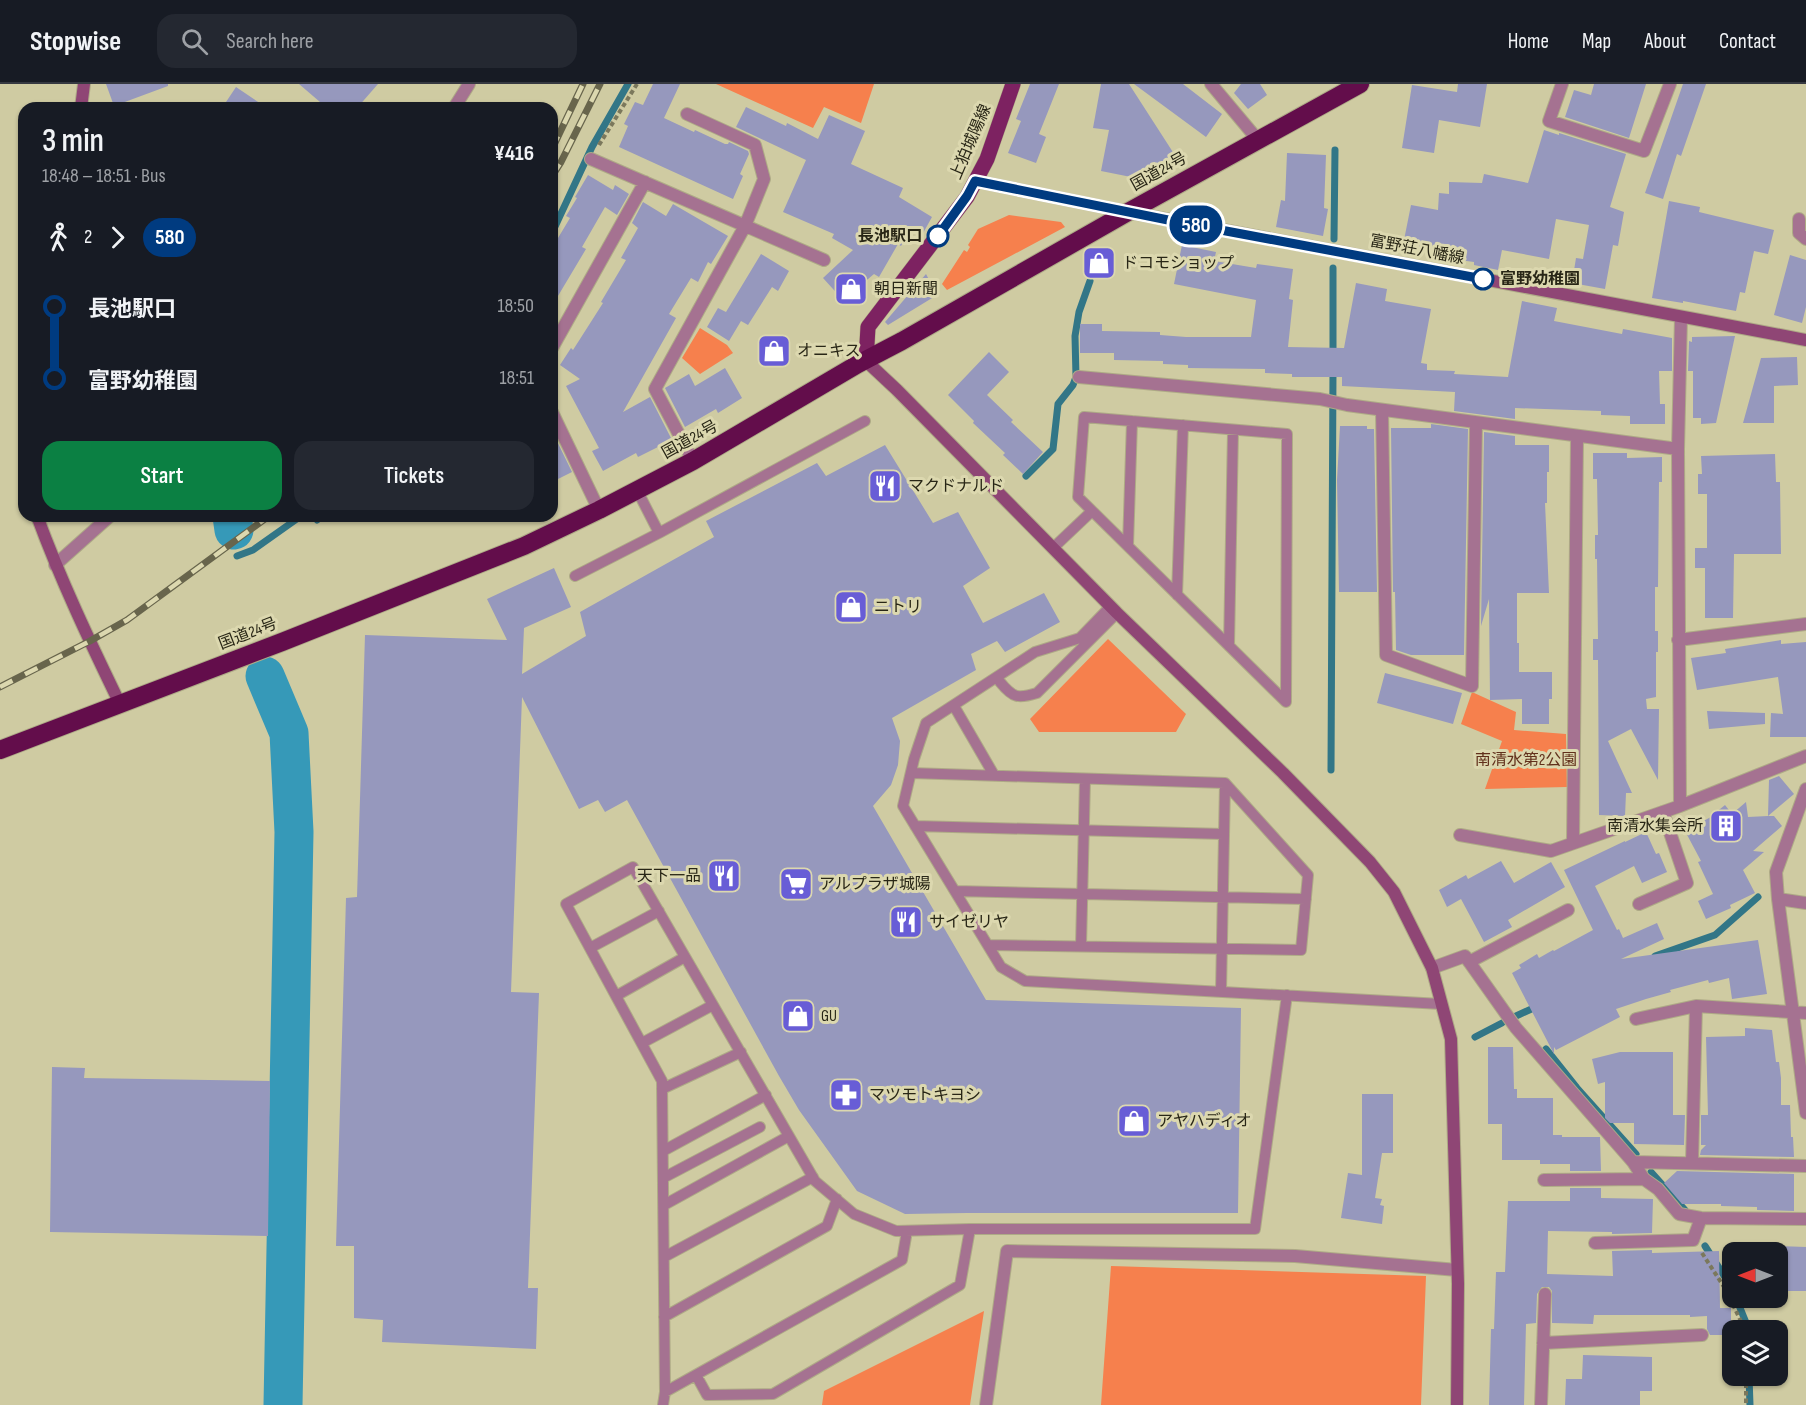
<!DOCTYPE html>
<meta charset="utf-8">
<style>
:root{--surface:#171b24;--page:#242831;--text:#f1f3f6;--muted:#9ea1a6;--line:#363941;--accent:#0b8043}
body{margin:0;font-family:"Sofia Sans Condensed","Noto Sans JP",sans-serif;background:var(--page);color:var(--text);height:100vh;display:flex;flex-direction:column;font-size:22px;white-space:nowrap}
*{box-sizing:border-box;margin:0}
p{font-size:20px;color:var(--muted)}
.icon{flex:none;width:33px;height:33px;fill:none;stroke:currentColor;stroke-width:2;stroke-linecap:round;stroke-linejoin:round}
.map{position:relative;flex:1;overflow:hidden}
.sheet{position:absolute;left:18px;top:18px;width:540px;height:420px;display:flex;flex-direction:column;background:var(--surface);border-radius:18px;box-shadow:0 2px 4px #0004}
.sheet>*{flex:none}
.badge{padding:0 12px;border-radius:20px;font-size:21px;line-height:39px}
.needle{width:39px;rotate:270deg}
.buttons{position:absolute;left:1722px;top:1158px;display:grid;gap:12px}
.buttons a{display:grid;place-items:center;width:66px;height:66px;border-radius:12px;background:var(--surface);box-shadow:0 2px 4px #0004;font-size:30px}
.map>.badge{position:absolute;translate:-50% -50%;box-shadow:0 0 0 3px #fff}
.legs{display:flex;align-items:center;gap:9px;height:66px;padding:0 24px;font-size:20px}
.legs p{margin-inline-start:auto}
.overview{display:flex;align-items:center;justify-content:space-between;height:102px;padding:0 24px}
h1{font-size:33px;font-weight:600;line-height:45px}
.button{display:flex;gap:12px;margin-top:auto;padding:12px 24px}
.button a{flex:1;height:69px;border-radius:18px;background:var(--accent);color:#fff;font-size:24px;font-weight:600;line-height:69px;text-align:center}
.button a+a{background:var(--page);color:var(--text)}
ul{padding:0 24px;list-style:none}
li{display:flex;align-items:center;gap:21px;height:72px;font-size:22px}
li i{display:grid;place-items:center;width:9px;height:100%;margin:0 8px;background:currentColor}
li i::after{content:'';width:15px;height:15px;margin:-8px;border:4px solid;border-radius:50%;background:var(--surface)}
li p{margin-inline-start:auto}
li:first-child i{background:linear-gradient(#0000 50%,currentColor 0)}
li:last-child i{background:linear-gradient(currentColor 50%,#0000 0)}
header{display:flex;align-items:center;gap:36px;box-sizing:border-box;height:84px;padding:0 30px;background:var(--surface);border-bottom:2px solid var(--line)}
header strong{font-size:28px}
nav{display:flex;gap:33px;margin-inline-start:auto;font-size:21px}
.search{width:420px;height:54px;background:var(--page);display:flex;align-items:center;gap:15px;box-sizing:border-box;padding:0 21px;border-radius:18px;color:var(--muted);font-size:22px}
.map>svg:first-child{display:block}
.green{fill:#f6804d}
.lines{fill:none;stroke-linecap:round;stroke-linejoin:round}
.stream{stroke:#327687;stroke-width:7}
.river{stroke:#3699b8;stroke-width:39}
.building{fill:#9698bd}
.lane-casing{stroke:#aeaa86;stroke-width:12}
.street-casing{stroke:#aeaa86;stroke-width:14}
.secondary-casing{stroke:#aeaa86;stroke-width:14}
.primary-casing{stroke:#aeaa86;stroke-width:16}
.highway-casing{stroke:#aeaa86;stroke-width:20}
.path{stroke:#7b785c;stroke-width:4;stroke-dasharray:4.5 3;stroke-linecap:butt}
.lane{stroke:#a57291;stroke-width:10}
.street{stroke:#a57291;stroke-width:12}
.secondary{stroke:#8f4675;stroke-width:12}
.primary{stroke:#7d2261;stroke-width:15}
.highway{stroke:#630d4b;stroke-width:18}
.rail-casing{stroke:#68654c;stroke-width:7}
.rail{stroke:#dcd8af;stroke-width:4.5;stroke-dasharray:14;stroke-linecap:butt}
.line-1-casing{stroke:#fff;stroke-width:14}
.line-1{stroke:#003b80;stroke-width:9}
.stop-1-dot{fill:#fff;stroke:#003b80;stroke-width:3}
.labels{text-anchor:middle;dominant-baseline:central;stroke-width:6;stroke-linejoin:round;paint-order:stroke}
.street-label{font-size:16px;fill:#282616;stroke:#dcd8af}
.stop-label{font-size:16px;font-weight:bold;fill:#282616;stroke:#dcd8af;text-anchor:end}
.poi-label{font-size:16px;fill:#282616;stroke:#dcd8af;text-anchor:start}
.park-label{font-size:16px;fill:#61301b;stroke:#dcd8af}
</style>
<header>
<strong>Stopwise</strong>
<div class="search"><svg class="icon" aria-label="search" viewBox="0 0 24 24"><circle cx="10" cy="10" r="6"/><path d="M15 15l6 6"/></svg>Search here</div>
<nav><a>Home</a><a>Map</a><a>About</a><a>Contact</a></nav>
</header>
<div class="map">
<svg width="1806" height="1321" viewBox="0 0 1806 1321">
<rect width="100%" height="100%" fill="#cfcba2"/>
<!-- green -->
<path class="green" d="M716 0H874L861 39 824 23 813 44Z
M1009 131 1061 138 1065 143 947 206 942 200 964 166 967 168 970 163 968 161 978 145Z
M700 244 727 261 733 269 700 290 682 274Z
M1108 555 1186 630 1176 648H1039L1030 635Z
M1472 608 1516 628 1514 646 1566 650 1567 703 1485 705 1502 657 1461 640Z
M1111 1182 1426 1192 1421 1321H1101Z
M984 1227 970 1321H822L824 1307Z"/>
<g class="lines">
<!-- stream -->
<path class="stream" d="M552 149 592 63 628 0
M1334 155 1335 66
M1333 184V272
M1026 392 1053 365 1058 320 1073 301 1076 293 1075 252 1079 228 1090 197
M314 432 317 436 322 432
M237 472 253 466 301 432
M1331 686 1333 286
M1655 872 1715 851 1758 813
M1516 932 1538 922
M1475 953 1502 939
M1546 965 1577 1004 1636 1070
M1651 1088 1685 1126
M1705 1162 1732 1204
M1736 1214 1749 1246
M1749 1292 1750 1321"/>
<!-- river -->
<path class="river" d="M232 432 234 446
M265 592 289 649 294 748 283 1321"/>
</g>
<!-- building -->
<path class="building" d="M106 0H168V2L114 22Z
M299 0H378L357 24H327Z
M653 0H680L664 34 694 48 695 46 725 60H728L729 58 748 67 749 70 740 90 743 92 733 115 619 63 628 42 624 40 635 18 643 21Z
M1030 0H1059L1039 50 1046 53 1036 79 1008 69 1021 37 1016 35Z
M1101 0H1129L1178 76 1146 96 1101 87 1109 46 1093 44Z
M1134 0H1183L1222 30 1206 53Z
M1241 0H1260L1267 11 1248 25 1234 9Z
M1458 0H1487L1480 43 1439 36 1434 69 1402 64 1412 1 1457 8Z
M1594 0H1646L1629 54 1565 33 1574 6 1591 11Z
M1683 0H1706L1681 72 1677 70 1663 115 1645 109Z
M236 3 267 24H222Z
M746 23 786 42 787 39 818 55 829 31 865 47 851 80 903 104 899 113 932 133 922 151 911 144 901 162 898 160 879 193 874 190 843 216 823 194 853 166 832 154 834 150 783 128 806 76 736 43Z
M1544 46 1559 51V49L1626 70 1610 123 1624 128 1618 162 1613 161 1605 205 1572 199 1576 174 1583 175 1589 141 1556 135 1549 175 1502 166 1498 186 1474 181V178L1430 172V166L1403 161 1411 121 1438 126 1439 109 1449 110V98L1482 99 1484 90 1528 99Z
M1287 69 1326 71 1324 124 1328 125 1323 152 1276 143 1281 116 1285 117Z
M588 91 613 106 615 101 629 110 617 131 605 123 582 163 586 165 552 222V164L570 134 566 132 577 114 575 113Z
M1669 117 1700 123 1699 128 1774 146 1768 170 1754 167 1745 209 1740 208 1736 227 1683 217V219L1652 214Z
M643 118 666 132 673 120 728 152 711 180 708 178 698 198 691 194 669 230 676 234 623 328 650 313 672 356 638 373 636 369 603 387 592 367 599 364 566 302 580 295 560 281 571 264 573 266 603 219 601 218 626 176 621 174 638 144 632 139Z
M1182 161 1216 168 1214 177 1256 184 1257 180 1293 185 1289 215 1293 216 1288 263 1344 264 1356 199 1387 205 1385 217 1431 225 1421 279 1427 280V286L1455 287 1454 290 1508 293 1522 217 1557 224 1554 237 1622 250 1623 245 1672 254V287H1659L1660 320H1665V340H1630V332L1601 331V327L1515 324V335L1454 327 1455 308 1342 302V293H1292V290L1265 289V285L1188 284V281L1163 280V277L1114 276V269H1080V240H1102V247L1160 248V251L1186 253H1251L1256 216 1174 200Z
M761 170 789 187 778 207 772 203 748 241 741 237 729 257 707 243 718 224 726 228Z
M1790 171 1806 176V223L1802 239 1774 231Z
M926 190 937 211 888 241 885 238Z
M1735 252 1716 339 1701 340V334H1693V287H1688L1689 257 1692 258V253Z
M989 268 1009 288 987 311 1013 336 1011 338 1043 368 1023 390 1003 371 1005 369 973 339 974 337 948 311Z
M1797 273 1798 301 1774 302V339H1743L1761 274Z
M725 284 742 314 718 329 716 325 685 343 665 304 689 290 695 302Z
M1431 340 1468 345 1464 571H1411L1396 566 1395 508H1393L1391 344H1431Z
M1340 342H1367V345H1374L1377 508H1339L1337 396Z
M552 347 572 388 552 398Z
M1484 348 1515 352V361H1549V388H1547V419H1545L1549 509H1517V559H1519V588H1552V615H1549V640H1522V615L1490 616 1489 515 1481 542Z
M885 361 933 439 958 428 990 484 963 502 983 539 1044 509 1060 538 1005 568 997 557 971 570 976 586 892 634 900 657 898 681 891 701 873 722 986 916 1241 924 1238 1129H967L905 1130 857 1107 799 1026 779 992 627 716 605 728 598 716 579 725 522 613 511 908 539 909 528 1204H538L536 1265 382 1258 383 1236 354 1234V1162H336L346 814 357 813 365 551 507 556 487 515 554 484 571 523 524 544 522 590 586 552 580 528 714 453 706 437 817 379 826 392Z
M1593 369H1627V374L1662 373V398H1659L1658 503H1655V547H1658V568H1656V613L1646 615 1647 625H1659L1658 696 1631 645 1608 657 1632 709H1626L1625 732 1599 731 1598 576H1593V555H1598L1597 475H1595V451H1598L1597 395H1593Z
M1775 370 1776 398H1780L1781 470H1734L1733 534H1705V484H1695V464H1707V410H1698V390H1702L1701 372Z
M1781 556V560L1806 558V653H1770L1771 629 1783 630 1778 593 1697 606 1691 574 1726 569 1725 565Z
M1385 589 1462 609 1453 640 1377 619Z
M1707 627 1765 629V640L1709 645Z
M1779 692 1794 710 1768 732H1774L1782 742 1753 767 1764 768 1743 786 1755 809 1730 821 1731 824 1706 835 1698 817 1713 810 1698 778 1701 777 1685 747 1709 734 1725 721 1732 730 1746 718 1748 733 1768 732 1769 696Z
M1646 748 1656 770 1659 769 1667 788 1642 799 1634 782 1595 802 1617 846 1619 845 1623 854 1657 839 1664 855 1621 875 1758 856 1767 910 1732 915 1729 894 1709 899 1708 896 1670 906 1671 908 1646 915 1616 925 1620 933 1556 966 1554 963V970L1512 889 1521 884 1519 881 1537 870 1539 874 1553 866 1554 867 1593 846 1564 786 1625 757V758Z
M1501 777 1514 799 1551 778 1565 803 1508 836 1512 843 1484 858 1461 815 1447 823 1439 806 1466 791 1468 795Z
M1745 944 1772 946 1776 978H1779L1781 994V1021H1790L1791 1053H1793L1794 1073 1700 1071 1701 1066 1706 1061H1701V1031H1708L1706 953 1745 952Z
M1488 963H1513L1514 1005H1517V1014H1553V1051H1562V1053H1600L1601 1087H1570V1080H1540V1076H1502V1040H1488Z
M1620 968H1673V1031H1685L1684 1061 1634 1060V1039H1610L1605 1034V998L1598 1000 1592 975Z
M52 983 85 984 84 994 270 997 268 1152 50 1148Z
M1362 1010H1393V1069H1382L1375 1114 1382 1115 1380 1121 1384 1122 1382 1140 1341 1134 1348 1089 1362 1091Z
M1677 1087 1794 1090V1127L1757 1126V1123L1721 1122V1120H1682L1664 1099Z
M1570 1104H1601V1114L1653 1115 1652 1149 1612 1150V1148L1548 1147 1547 1190 1613 1192 1612 1167 1652 1166V1169L1719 1167 1720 1224H1731V1251H1710L1707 1245V1232L1690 1233V1231H1594L1593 1240 1552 1239V1207L1549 1203H1542L1537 1210 1536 1239 1526 1240 1524 1321H1489L1491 1245H1494L1496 1188H1505L1508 1117H1570Z
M1778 1162 1806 1163V1207H1778Z
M1583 1271 1652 1273V1307H1640V1321H1565L1566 1295H1582Z"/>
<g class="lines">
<defs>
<path id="lane" d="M1084 333 1287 350 1286 618 1078 413Z
M637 406 659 449
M1128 462 1132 337
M1053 464 1092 427
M575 492 659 449 865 337
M1177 511 1183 341
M1110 523 1080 554 1035 568 926 639 914 675 903 722 1001 883 1025 897 1441 920
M1229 562 1233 346
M1000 598C1013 614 1018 615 1037 609L1117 529
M954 622 994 691
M911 689 1225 699 1221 908
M915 742 1224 750
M955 807 1306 815
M988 861 1301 866 1308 791 1225 699
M1081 862 1085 695
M590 864 659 827
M616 912 685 873
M642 959 713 921
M662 1005 741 968
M663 1067 766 1011
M663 1094 760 1043
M664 1121 789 1052
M664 1173 813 1093
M664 1233 827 1142 837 1115
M696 1291 707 1311 773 1310 960 1201 970 1145
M665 1308 902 1176 907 1147
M663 1321 665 1308 662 997 566 820 633 783 815 1097 854 1130 896 1147 970 1145H1255L1287 911"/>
<path id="street" d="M1211 0 1258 56
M1562 0 1549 37 1644 67 1670 0
M454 24 469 0
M687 30 755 61 764 95 745 142 655 305 693 377
M591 75 824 176
M975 97 1128 128
M1799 135V149L1806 155
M552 264 645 98
M1079 293 1320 315 1347 321 1678 365
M1382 326 1386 571 1472 602 1476 339
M552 328 599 426
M55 481 110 432
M1678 556 1806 540
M1806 705 1776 788 1778 815 1806 1029
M1680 722 1678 365 1681 233
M1460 751 1551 767 1680 722 1806 672
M1573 759 1577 353
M1778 815 1806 819
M1639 820 1687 799 1663 728
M1469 878 1568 826
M1432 884 1465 872 1516 944 1633 1078 1644 1095 1658 1105 1679 1130 1701 1134 1806 1135
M1636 935 1696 922 1806 929
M1633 1078 1806 1082
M1692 1079 1696 922
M1544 1096 1644 1095
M1595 1159 1693 1156 1701 1134
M1543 1259 1702 1251
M986 1321 1007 1167 1295 1172 1457 1186
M1541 1321 1545 1210"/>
<path id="secondary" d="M81 24 84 0
M1128 128 1806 256
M866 277 897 306 1117 529 1283 689 1370 778 1394 808 1432 884 1451 955 1458 1200 1457 1321
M37 432C61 497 90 558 120 620"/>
<path id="primary" d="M866 277 868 243 967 113 987 75 1013 0"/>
<path id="highway" d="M0 666 282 558 524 462 599 426 693 377 858 280 902 257 1128 128 1360 0"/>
</defs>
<!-- lane casing -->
<use href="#lane" class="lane-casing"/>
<!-- street casing -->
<use href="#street" class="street-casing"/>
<!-- secondary casing -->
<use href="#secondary" class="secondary-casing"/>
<!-- primary casing -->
<use href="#primary" class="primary-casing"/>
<!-- highway casing -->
<use href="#highway" class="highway-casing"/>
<!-- path -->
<path class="path" d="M599 61 637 0
M1702 1169 1726 1206 1745 1246
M1746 1292V1321"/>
<!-- lane -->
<use href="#lane" class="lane"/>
<!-- street -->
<use href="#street" class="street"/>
<!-- secondary -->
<use href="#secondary" class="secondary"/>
<!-- primary -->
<use href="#primary" class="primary"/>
<!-- highway -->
<use href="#highway" class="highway"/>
<defs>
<path id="rail" d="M552 65 583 0
M552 92 561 78 600 0
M0 603 90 557 127 536 269 432"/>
</defs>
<!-- rail casing -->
<use href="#rail" class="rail-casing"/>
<!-- rail -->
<use href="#rail" class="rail"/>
</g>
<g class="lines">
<defs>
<path id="line-1" d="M938 152 967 112 975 97 1178 138 1483 195"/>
</defs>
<!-- line-1 casing -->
<use href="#line-1" class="line-1-casing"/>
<!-- line-1 -->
<use href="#line-1" class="line-1"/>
</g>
<!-- icons -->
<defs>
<symbol id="shop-square" viewBox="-11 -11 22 22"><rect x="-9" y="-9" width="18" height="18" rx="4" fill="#685dd6" stroke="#dcd8af"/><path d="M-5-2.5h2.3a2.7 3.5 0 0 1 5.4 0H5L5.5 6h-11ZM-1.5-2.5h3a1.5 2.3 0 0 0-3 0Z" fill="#fff"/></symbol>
<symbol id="restaurant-square" viewBox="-11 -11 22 22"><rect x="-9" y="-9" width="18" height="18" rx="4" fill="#685dd6" stroke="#dcd8af"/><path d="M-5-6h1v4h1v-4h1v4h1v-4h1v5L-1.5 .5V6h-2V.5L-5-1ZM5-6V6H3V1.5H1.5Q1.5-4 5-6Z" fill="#fff"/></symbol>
<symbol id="building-square" viewBox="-11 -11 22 22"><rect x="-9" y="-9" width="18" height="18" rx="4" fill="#685dd6" stroke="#dcd8af"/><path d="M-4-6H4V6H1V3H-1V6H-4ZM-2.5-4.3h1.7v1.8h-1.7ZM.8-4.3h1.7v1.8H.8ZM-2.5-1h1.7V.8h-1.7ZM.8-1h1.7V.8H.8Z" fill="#fff"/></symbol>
<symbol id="supermarket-square" viewBox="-11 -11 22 22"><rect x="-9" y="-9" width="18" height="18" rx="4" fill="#685dd6" stroke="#dcd8af"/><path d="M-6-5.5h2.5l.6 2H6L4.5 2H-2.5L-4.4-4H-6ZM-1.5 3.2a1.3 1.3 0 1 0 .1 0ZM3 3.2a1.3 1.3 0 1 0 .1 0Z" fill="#fff"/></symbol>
<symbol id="pharmacy-square" viewBox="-11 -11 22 22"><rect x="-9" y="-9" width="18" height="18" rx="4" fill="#685dd6" stroke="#dcd8af"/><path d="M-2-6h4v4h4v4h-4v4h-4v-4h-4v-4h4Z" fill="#fff"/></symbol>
</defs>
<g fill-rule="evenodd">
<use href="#shop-square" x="1080" y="160" width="38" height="38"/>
<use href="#shop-square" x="832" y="186" width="38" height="38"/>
<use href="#shop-square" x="755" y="248" width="38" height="38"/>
<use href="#restaurant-square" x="866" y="383" width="38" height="38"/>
<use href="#shop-square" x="832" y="504" width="38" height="38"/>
<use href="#building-square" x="1707" y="723" width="38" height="38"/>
<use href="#restaurant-square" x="705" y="773" width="38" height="38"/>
<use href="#supermarket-square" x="777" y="781" width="38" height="38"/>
<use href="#restaurant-square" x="887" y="819" width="38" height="38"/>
<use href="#shop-square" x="779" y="913" width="38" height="38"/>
<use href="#pharmacy-square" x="827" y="992" width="38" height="38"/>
<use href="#shop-square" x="1115" y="1018" width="38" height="38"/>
</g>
<!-- markers -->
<g class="stop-1-dot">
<circle cx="938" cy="152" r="10"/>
<circle cx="1483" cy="195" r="10"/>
</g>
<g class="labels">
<!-- street labels -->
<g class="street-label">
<text transform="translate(971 58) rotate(-67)">上狛城陽線</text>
<text transform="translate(1159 88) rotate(-29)">国道24号</text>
<text transform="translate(1417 166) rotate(11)">富野荘八幡線</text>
<text transform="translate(690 356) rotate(-29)">国道24号</text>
<text transform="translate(248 550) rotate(-21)">国道24号</text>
</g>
<!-- stop labels -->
<g class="stop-label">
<text x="922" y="152">長池駅口</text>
<text x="1500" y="195" text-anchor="start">富野幼稚園</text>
</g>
<!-- poi labels -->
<g class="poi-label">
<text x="1122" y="179">ドコモショップ</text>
<text x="874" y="205">朝日新聞</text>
<text x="797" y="267">オニキス</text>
<text x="908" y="402">マクドナルド</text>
<text x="874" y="523">ニトリ</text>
<text x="1703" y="742" text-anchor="end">南清水集会所</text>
<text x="701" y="792" text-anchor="end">天下一品</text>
<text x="819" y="800">アルプラザ城陽</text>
<text x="929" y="838">サイゼリヤ</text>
<text x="821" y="932">GU</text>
<text x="869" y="1011">マツモトキヨシ</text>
<text x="1157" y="1037">アヤハディオ</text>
</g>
<!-- park labels -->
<g class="park-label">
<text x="1526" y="676">南清水第2公園</text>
</g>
</g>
</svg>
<div class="buttons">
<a><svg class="needle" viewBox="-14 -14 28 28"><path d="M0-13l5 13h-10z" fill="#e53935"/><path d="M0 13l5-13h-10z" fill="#9ea1a6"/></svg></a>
<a><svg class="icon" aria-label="layers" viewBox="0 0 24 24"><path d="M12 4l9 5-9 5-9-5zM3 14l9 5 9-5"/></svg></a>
</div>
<b class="badge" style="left:1196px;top:141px;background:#003b80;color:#fff">580</b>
<section class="sheet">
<div class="overview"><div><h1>3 min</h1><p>18:48 – 18:51 · Bus</p></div><b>¥416</b></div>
<div class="legs"><svg class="icon" aria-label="walk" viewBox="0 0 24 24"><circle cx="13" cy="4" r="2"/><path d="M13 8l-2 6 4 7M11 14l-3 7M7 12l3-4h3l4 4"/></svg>2<svg class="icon" aria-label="forward" viewBox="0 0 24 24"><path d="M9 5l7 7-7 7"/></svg><b class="badge" style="background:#003b80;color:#fff">580</b></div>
<ul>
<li><i style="color:#003b80"></i><b>長池駅口</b><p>18:50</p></li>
<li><i style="color:#003b80"></i><b>富野幼稚園</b><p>18:51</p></li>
</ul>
<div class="button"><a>Start</a><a>Tickets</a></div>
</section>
</div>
